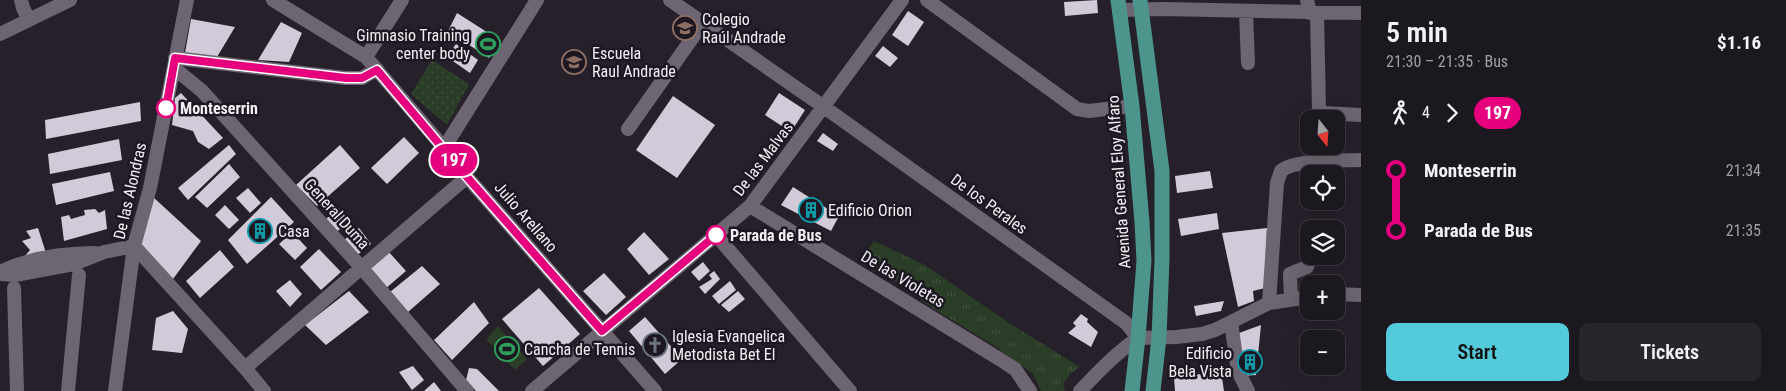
<!DOCTYPE html>
<meta charset="utf-8">
<style>
:root{--surface:#1c1820;--page:#29252d;--text:#f1f3f6;--muted:#a0a0a5;--line:#3a373e;--accent:#53cbdb}
body{margin:0;font-family:"Roboto Condensed",sans-serif;background:var(--page);color:var(--text);height:100vh;display:flex;flex-direction:column;font-size:19px;white-space:nowrap}
*{box-sizing:border-box;margin:0}
p{font-size:16px;color:var(--muted)}
.icon{flex:none;width:28px;height:28px;fill:none;stroke:currentColor;stroke-width:2;stroke-linecap:round;stroke-linejoin:round}
.map{position:relative;flex:1;overflow:hidden}
.drawer{display:flex;flex-direction:column;background:var(--surface);width:425px}
.drawer>*{flex:none}
.badge{padding:0 10px;border-radius:16px;font-size:18px;line-height:32px}
.needle{width:32px;rotate:163deg}
.tools{position:absolute;left:1300px;top:110px;display:grid;gap:10px}
.tools a{display:grid;place-items:center;width:45px;height:45px;border-radius:10px;background:var(--surface);box-shadow:0 5px 20px #0002,0 0 0 1px var(--line);font-size:25px}
.map>.badge{position:absolute;translate:-50% -50%;box-shadow:0 0 0 2px #fff}
.legs{display:flex;align-items:center;gap:8px;height:55px;padding:0 25px;font-size:16px}
.legs p{margin-inline-start:auto}
.overview{display:flex;align-items:center;justify-content:space-between;height:85px;padding:0 25px}
h1{font-size:28px;font-weight:600;line-height:38px}
.action{display:flex;gap:10px;margin-top:auto;padding:10px 25px}
.action a{flex:1;height:58px;border-radius:10px;background:var(--accent);color:#111;font-size:20px;font-weight:600;line-height:58px;text-align:center}
.action a+a{background:var(--page);color:var(--text)}
ul{padding:0 25px;list-style:none}
li{display:flex;align-items:center;gap:18px;height:60px;font-size:19px}
li i{display:grid;place-items:center;width:8px;height:100%;margin:0 6px;background:currentColor}
li i::after{content:'';width:12px;height:12px;margin:-6px;border:4px solid;border-radius:50%;background:var(--surface)}
li p{margin-inline-start:auto}
li:first-child i{background:linear-gradient(#0000 50%,currentColor 0)}
li:last-child i{background:linear-gradient(currentColor 50%,#0000 0)}
main{display:flex;flex:1;min-height:0}
.map>svg:first-child{display:block}
.grass{fill:url(#grass-dots)}
.park{fill:url(#park-tufts)}
.garden{fill:#2a3d26}
.building{fill:#d2cad9}
.lines{fill:none;stroke-linecap:round;stroke-linejoin:round}
.minor{stroke:#6d6672;stroke-width:14}
.major{stroke:#4c948c;stroke-width:15}
.line-1-casing{stroke:#fff;stroke-width:11}
.line-1{stroke:#e6007e;stroke-width:8}
.stop-1-dot{fill:#fff;stroke:#e6007e;stroke-width:2.5}
.labels{text-anchor:middle;dominant-baseline:central;stroke-width:5;stroke-linejoin:round;paint-order:stroke}
.poi-label{font-size:16px;fill:#f3eff6;stroke:#1d1721;text-anchor:start}
.stop-label{font-size:16px;font-weight:bold;fill:#f3eff6;stroke:#1d1721;text-anchor:start}
.street-label{font-size:16px;fill:#f3eff6;stroke:#1d1721}
</style>
<main>
<div class="map">
<svg width="1361" height="391" viewBox="0 0 1361 391">
<defs>
<pattern id="grass-dots" width="8" height="8" patternUnits="userSpaceOnUse" patternTransform="scale(1.25)"><rect width="8" height="8" fill="#2a3d26"/><path d="M2 2h.1M6 6h.1" fill="none" stroke="#3f503b" stroke-width="1.8" stroke-linecap="round"/></pattern>
<pattern id="park-tufts" width="24" height="20" patternUnits="userSpaceOnUse" patternTransform="scale(1.25)"><rect width="24" height="20" fill="#2a3d26"/><path d="M3 7l-1-3M5 7V3M7 7l1-3M15 17l-1-3M17 17v-4M19 17l1-3" fill="none" stroke="#3f503b"/></pattern>
</defs>
<rect width="100%" height="100%" fill="#26202b"/>
<!-- grass -->
<path class="grass" d="M432 60 469 84 447 125 411 94Z"/>
<!-- park -->
<path class="park" d="M874 241 925 265 1009 323 1080 367 1071 373 1063 384 1065 391H1041L1033 374 995 346 937 311 881 271 860 261Z"/>
<!-- garden -->
<path class="garden" d="M498 326 527 359 515 370 486 339Z"/>
<!-- building -->
<path class="building" d="M1097 0 1098 13 1065 16 1064 2Z
M908 11 924 22 908 46 892 35Z
M457 13 501 41 489 58 448 31Z
M191 19 235 27 217 57 185 53Z
M281 22 302 33 289 62 258 60Z
M456 44 478 60 470 73 447 57Z
M883 46 898 58 890 67 875 56Z
M181 93 223 138 209 149 198 142 193 131 172 125 175 98Z
M779 93 805 110 791 132 765 115Z
M673 96 715 125 677 178 636 150Z
M140 102 141 121 46 139 45 120Z
M823 133 838 144 833 151 817 141Z
M404 137 419 153 387 184 371 168Z
M119 139 122 160 50 174 48 154Z
M229 145 236 154 188 200 178 188Z
M340 145 360 168 317 206 296 185Z
M229 164 240 177 207 208 195 197Z
M1210 171 1213 188 1177 193 1175 176Z
M110 172 114 191 56 205 52 184Z
M793 187 839 216 831 231 781 205Z
M248 188 261 203 250 213 236 198Z
M153 197 201 241 173 279 139 242Z
M271 197 294 222 247 264 228 240Z
M225 205 239 220 229 229 215 215Z
M339 208 350 222 336 232 326 219Z
M95 209 99 213 105 210 107 229 64 241 61 217 69 215 71 219 85 215 84 210Z
M1217 213 1219 229 1181 236 1178 219Z
M38 228 46 253 24 257 30 250 22 241 31 238 26 231Z
M359 228 371 244 356 256 344 240Z
M1267 228 1265 288 1253 291 1254 301 1238 307 1222 233Z
M292 232 307 248 295 260 279 244Z
M644 232 669 259 649 275 627 249Z
M319 249 341 272 321 290 300 267Z
M220 250 234 267 200 298 186 281Z
M388 251 406 271 385 289 367 269Z
M703 262 710 271 699 281 691 272Z
M422 266 440 284 408 312 390 292Z
M714 271 720 279 705 294 699 287 712 279 709 275Z
M604 273 626 297 606 315 583 291Z
M290 280 302 294 290 307 276 291Z
M730 281 736 290 719 304 712 296Z
M539 288 580 334 543 366 502 319Z
M349 291 369 312 326 345 305 325Z
M738 291 745 299 729 312 721 305Z
M1224 301 1221 311 1196 316 1194 306Z
M474 302 489 323 452 360 434 340Z
M173 311 188 329 182 353 152 350 156 318Z
M1081 314 1088 319 1087 322 1098 332 1091 347 1068 333 1076 326 1073 323Z
M645 317 682 359 665 374 629 331Z
M1261 325 1256 375 1241 376 1242 349 1238 350 1239 333Z
M413 366 424 380 412 390 399 372Z
M469 368 477 369 499 391H476L466 380Z
M1221 371 1224 391H1175L1174 378Z
M434 382 441 391H424Z"/>
<g class="lines">
<!-- minor -->
<path class="minor" d="M21 0 23 8 29 20
M273 0 366 57 444 148 467 177 655 391
M670 0 824 107 1126 323 1138 338
M927 0 1077 109 1089 111 1132 106
M1307 0 1310 13
M1119 10 1163 9 1361 13
M1246 12 1248 63
M1317 13 1319 110 1323 113 1361 115
M0 34 70 0
M366 57 402 0
M175 58 345 78H362L377 69
M174 68 202 91 361 267 467 391
M628 129 703 23
M444 148 537 0
M750 206 1001 360 1015 369 1030 391
M716 235 850 391
M134 246 245 368 264 391
M0 272C29 258 64 253 95 253
M0 274 15 275 74 264 104 252 134 246
M14 288 17 391
M1336 294 1361 295
M1291 299 1290 274 1307 267 1310 256
M1269 303 1277 183 1281 171C1294 159 1342 161 1361 160
M1231 322 1238 371 1248 391
M1138 338 1176 337 1202 334 1215 330 1269 303 1309 297
M245 368 467 177
M68 391 79 275
M115 391 134 246 150 188 187 0
M532 391 750 206 902 0
M1080 391C1098 372 1116 353 1138 338"/>
<!-- major -->
<path class="major" d="M1118 0 1132 106 1142 222 1144 261 1138 338 1132 391
M1140 0 1162 171V259L1159 338 1153 391"/>
</g>
<g class="lines">
<defs>
<path id="line-1" d="M166 108 175 58 346 78H362L377 70 467 177 602 331 716 235"/>
</defs>
<!-- line-1 casing -->
<use href="#line-1" class="line-1-casing"/>
<!-- line-1 -->
<use href="#line-1" class="line-1"/>
</g>
<!-- icons -->
<defs>
<symbol id="school-ring" viewBox="-11 -11 22 22"><circle r="9.5" fill="#1d1721" stroke="#8d6e63" stroke-width="1.5"/><path d="M0-5L7-2L0 1L-7-2ZM-4 1L0 2.5L4 1V4Q0 6-4 4Z" fill="#8d6e63"/></symbol>
<symbol id="stadium-ring" viewBox="-11 -11 22 22"><circle r="9.5" fill="#1d1721" stroke="#2e9e5b" stroke-width="1.5"/><path d="M0-5a6.5 5 0 1 0 0 10a6.5 5 0 1 0 0-10ZM-3.5-1.8h7v3.6h-7Z" fill="#2e9e5b"/></symbol>
<symbol id="university-ring" viewBox="-11 -11 22 22"><circle r="9.5" fill="#1d1721" stroke="#8d6e63" stroke-width="1.5"/><path d="M0-5L7-2L0 1L-7-2ZM-4 1L0 2.5L4 1V4Q0 6-4 4Z" fill="#8d6e63"/></symbol>
<symbol id="building-ring" viewBox="-11 -11 22 22"><circle r="9.5" fill="#1d1721" stroke="#0f9aa8" stroke-width="1.5"/><path d="M-4-6H4V6H1V3H-1V6H-4ZM-2.5-4.3h1.7v1.8h-1.7ZM.8-4.3h1.7v1.8H.8ZM-2.5-1h1.7V.8h-1.7ZM.8-1h1.7V.8H.8Z" fill="#0f9aa8"/></symbol>
<symbol id="church-ring" viewBox="-11 -11 22 22"><circle r="9.5" fill="#1d1721" stroke="#6b7280" stroke-width="1.5"/><path d="M-1.2-6h2.4v3.5h3.3v2.4h-3.3V6h-2.4V-.1h-3.3v-2.4h3.3Z" fill="#6b7280"/></symbol>
</defs>
<g fill-rule="evenodd">
<use href="#school-ring" x="671" y="14" width="28" height="28"/>
<use href="#stadium-ring" x="474" y="30" width="28" height="28"/>
<use href="#university-ring" x="560" y="48" width="28" height="28"/>
<use href="#building-ring" x="797" y="196" width="28" height="28"/>
<use href="#building-ring" x="246" y="217" width="28" height="28"/>
<use href="#church-ring" x="641" y="331" width="28" height="28"/>
<use href="#stadium-ring" x="493" y="335" width="28" height="28"/>
<use href="#building-ring" x="1236" y="348" width="28" height="28"/>
</g>
<!-- markers -->
<g class="stop-1-dot">
<circle cx="166" cy="108" r="9"/>
<circle cx="716" cy="235" r="9"/>
</g>
<g class="labels">
<!-- poi labels -->
<g class="poi-label">
<text x="702" y="19">Colegio<tspan x="702" dy="18">Raúl Andrade</tspan></text>
<text x="470" y="35" text-anchor="end">Gimnasio Training<tspan x="470" dy="18">center body</tspan></text>
<text x="592" y="53">Escuela<tspan x="592" dy="18">Raul Andrade</tspan></text>
<text x="828" y="210">Edificio Orion</text>
<text x="278" y="231">Casa</text>
<text x="672" y="336">Iglesia Evangelica<tspan x="672" dy="18">Metodista Bet El</tspan></text>
<text x="524" y="349">Cancha de Tennis</text>
<text x="1232" y="353" text-anchor="end">Edificio<tspan x="1232" dy="18">Bela Vista</tspan></text>
</g>
<!-- stop labels -->
<g class="stop-label">
<text x="180" y="108">Monteserrin</text>
<text x="730" y="235">Parada de Bus</text>
</g>
<!-- street labels -->
<g class="street-label">
<text transform="translate(763 159) rotate(-53)">De las Malvas</text>
<text transform="translate(1119 182) rotate(-94)">Avenida General Eloy Alfaro</text>
<text transform="translate(130 191) rotate(-77)">De las Alondras</text>
<text transform="translate(989 204) rotate(36)">De los Perales</text>
<text transform="translate(337 214) rotate(48)">General Duma</text>
<text transform="translate(526 217) rotate(49)">Julio Arellano</text>
<text transform="translate(903 279) rotate(31)">De las Violetas</text>
</g>
</g>
</svg>
<div class="tools">
<a><svg class="needle" viewBox="-14 -14 28 28"><path d="M0-13l5 13h-10z" fill="#e53935"/><path d="M0 13l5-13h-10z" fill="#a0a0a5"/></svg></a>
<a><svg class="icon" aria-label="locate" viewBox="0 0 24 24"><circle cx="12" cy="12" r="6"/><path d="M12 2v4M12 18v4M2 12h4M18 12h4"/></svg></a>
<a><svg class="icon" aria-label="layers" viewBox="0 0 24 24"><path d="M12 4l9 5-9 5-9-5zM3 14l9 5 9-5"/></svg></a>
<a>+</a>
<a>−</a>
</div>
<b class="badge" style="left:454px;top:160px;background:#e6007e;color:#fff">197</b>
</div>
<section class="drawer">
<div class="overview"><div><h1>5 min</h1><p>21:30 – 21:35 · Bus</p></div><b>$1.16</b></div>
<div class="legs"><svg class="icon" aria-label="walk" viewBox="0 0 24 24"><circle cx="13" cy="4" r="2"/><path d="M13 8l-2 6 4 7M11 14l-3 7M7 12l3-4h3l4 4"/></svg>4<svg class="icon" aria-label="forward" viewBox="0 0 24 24"><path d="M9 5l7 7-7 7"/></svg><b class="badge" style="background:#e6007e;color:#fff">197</b></div>
<ul>
<li><i style="color:#e6007e"></i><b>Monteserrin</b><p>21:34</p></li>
<li><i style="color:#e6007e"></i><b>Parada de Bus</b><p>21:35</p></li>
</ul>
<div class="action"><a>Start</a><a>Tickets</a></div>
</section>
</main>
